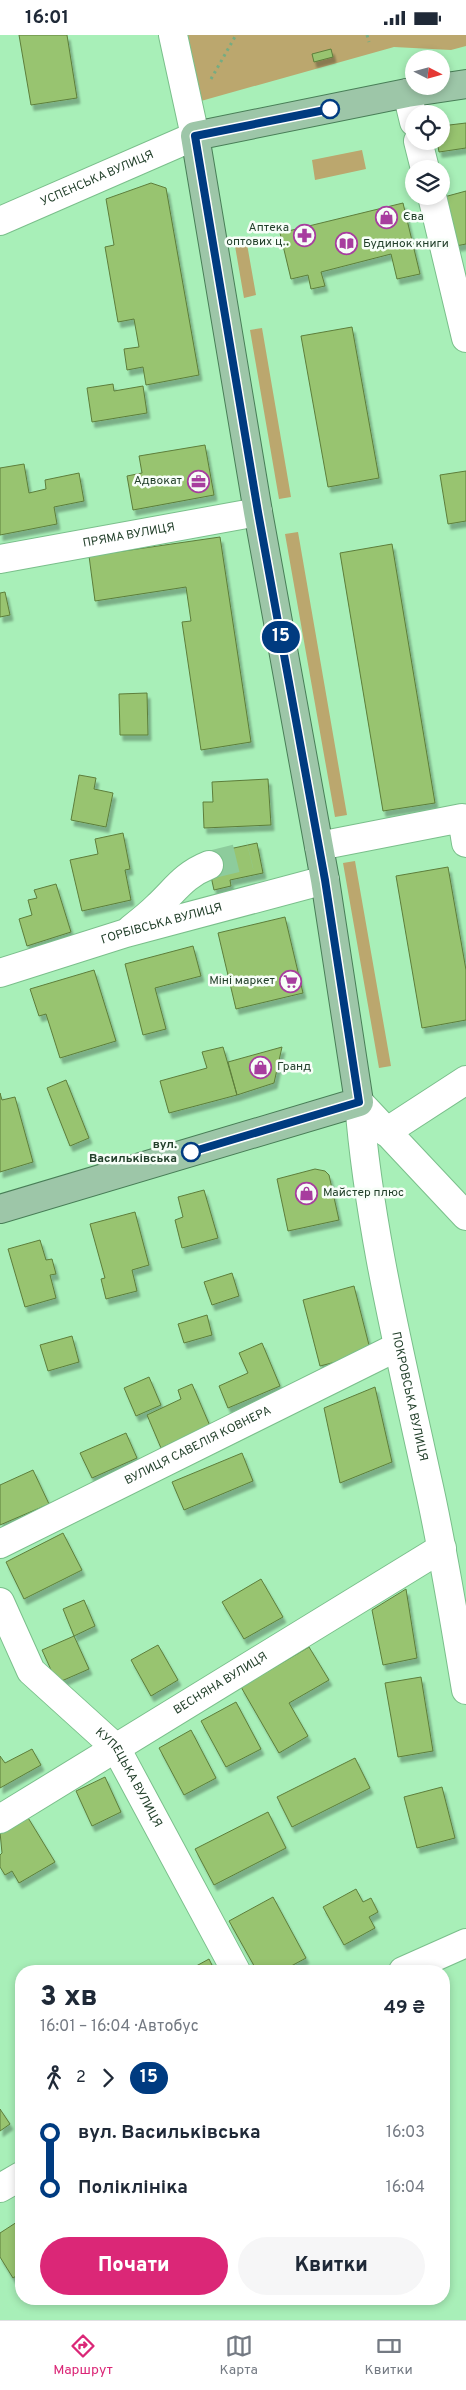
<!DOCTYPE html>
<html lang="uk">
<meta charset="utf-8">
<style>
:root{--surface:#fff;--page:#f6f6f7;--text:#1f2937;--muted:#747a83;--line:#e0e1e3;--accent:#db2777}
body{margin:0;font-family:Overpass,sans-serif;background:var(--page);color:var(--text);height:100vh;display:flex;flex-direction:column;font-size:19px;white-space:nowrap}
*{box-sizing:border-box;margin:0}
p{font-size:16px;color:var(--muted)}
.icon{flex:none;width:28px;height:28px;fill:none;stroke:currentColor;stroke-width:2;stroke-linecap:round;stroke-linejoin:round}
.map{position:relative;flex:1;overflow:hidden}
.side{position:absolute;left:15px;top:1930px;width:435px;height:340px;display:flex;flex-direction:column;background:var(--surface);border-radius:20px;box-shadow:0 2px 8px #0003}
.side>*{flex:none}
.badge{padding:0 10px;border-radius:16px;font-size:18px;line-height:32px}
.needle{width:32px;rotate:96deg}
.fabs{position:absolute;left:405px;top:15px;display:grid;gap:10px}
.fabs a{display:grid;place-items:center;width:45px;height:45px;border-radius:50%;background:var(--surface);box-shadow:0 2px 8px #0003;font-size:25px}
.map>.badge{position:absolute;translate:-50% -50%;box-shadow:0 0 0 2px #fff}
.legs{display:flex;align-items:center;gap:8px;height:55px;padding:0 25px;font-size:16px}
.legs p{margin-inline-start:auto}
.headline{display:flex;align-items:center;justify-content:space-between;height:85px;padding:0 25px}
h1{font-size:28px;font-weight:800;line-height:38px}
.action{display:flex;gap:10px;margin-top:auto;padding:10px 25px}
.action a{flex:1;height:58px;border-radius:30px;background:var(--accent);color:#fff;font-size:20px;font-weight:800;line-height:58px;text-align:center}
.action a+a{background:var(--page);color:var(--text)}
ul{padding:0 25px;list-style:none}
li{display:flex;align-items:center;gap:18px;height:55px;font-size:19px}
li i{display:grid;place-items:center;width:8px;height:100%;margin:0 6px;background:currentColor}
li i::after{content:'';width:12px;height:12px;margin:-6px;border:4px solid;border-radius:50%;background:var(--surface)}
li p{margin-inline-start:auto}
li:first-child i{background:linear-gradient(#0000 50%,currentColor 0)}
li:last-child i{background:linear-gradient(currentColor 50%,#0000 0)}
.status{display:flex;justify-content:space-between;align-items:center;height:35px;padding:0 25px;background:var(--surface);direction:ltr}
.status svg{height:14px;fill:currentColor}
.dock{display:flex;justify-content:space-around;align-items:center;height:70px;border-top:1px solid var(--line);background:var(--surface);font-size:14px;color:var(--muted)}
.dock a{display:grid;justify-items:center;gap:2px}
.dock .active{color:var(--accent)}
.map>svg:first-child{display:block}
.green{fill:#bba76e}
.building{fill:#98c46f;stroke:#5d7e3b;filter:url(#shadow)}
.lines{fill:none;stroke-linecap:round;stroke-linejoin:round}
.minor-tunnel{stroke:#8dcc9c;stroke-width:28;stroke-dasharray:28 14;stroke-linecap:butt}
.minor-casing{stroke:#7abf8b;stroke-width:30}
.major-casing{stroke:#487e57;stroke-width:30}
.path{stroke:#75ac82;stroke-width:3;stroke-dasharray:2.5 4;stroke-linecap:butt}
.minor{stroke:#fff;stroke-width:28}
.major{stroke:#9dc6a8;stroke-width:28}
.line-1-casing{stroke:#fff;stroke-width:11}
.line-1{stroke:#003b80;stroke-width:8}
.stop-1-dot{fill:#fff;stroke:#003b80;stroke-width:2.5}
.labels{text-anchor:middle;dominant-baseline:central;stroke-width:5;stroke-linejoin:round;paint-order:stroke}
.street-label{font-size:12px;fill:#23402b;stroke:#f7fef8}
.poi-label{font-size:12px;fill:#23402b;stroke:#f7fef8;text-anchor:start}
.stop-label{font-size:12px;font-weight:bold;fill:#23402b;stroke:#f7fef8;text-anchor:end}
</style>
<div class="status"><b>16:01</b><svg viewBox="0 0 49 12"><path d="M0 12V9h3v3zM5 12V6h3v6zM10 12V3h3v9zM15 12V0h3v12zM26 1h20v11H26zM47 4h2v5h-2z"/></svg></div>
<div class="map">
<svg width="466" height="2285" viewBox="0 0 466 2285">
<defs>
<filter id="shadow"><feDropShadow dx="3" dy="5.5" stdDeviation="1" flood-color="#0004"/></filter>
</defs>
<rect width="100%" height="100%" fill="#a8efb8"/>
<!-- green -->
<path class="green" d="M188 0H466V11L451 15 394 12 201 66Z
M362 115 366 134 315 145 312 125Z
M247 209 256 260 244 263 235 211Z
M262 293 291 462 279 464 250 295Z
M298 497 347 780 335 782 285 499Z
M355 826 391 1031 379 1033 343 828Z"/>
<!-- building -->
<path class="building" d="M19 0H67L77 63 31 70Z
M331 14 333 22 314 27 312 19Z
M466 88V113L439 117 437 106H441V91Z
M151 148 166 153 199 340 146 350 143 332 127 335 124 314 139 312 134 284 118 287 105 212 114 210 106 164Z
M466 156V209L456 211 444 162Z
M403 168 420 239 397 244 391 219 321 237 325 251 311 254 308 240 291 244 280 198Z
M352 292 379 443 328 452 301 301Z
M113 349 114 356 143 351 147 378 92 387 87 353Z
M205 410 214 460 133 475 127 441 142 438 139 421Z
M24 429 29 458 46 454 45 445 79 438 84 466 54 472 57 489 0 500V433Z
M466 436V486L448 489 440 440Z
M220 502 251 707 201 715 182 587 191 586 186 552 95 566 89 521Z
M392 509 435 768 383 776 340 518Z
M5 557 10 580 0 582V558Z
M147 658 148 700H120L119 659Z
M79 740 96 743 94 754 113 758 106 792 71 785Z
M268 744 271 790 204 793 203 767H213L212 747Z
M123 798 130 834 125 835 131 865 82 876 70 825 98 819 95 804Z
M257 808 263 838 230 845 231 851 214 855 206 819Z
M448 832 466 935V985L422 993 396 841Z
M56 849 71 897 27 911 19 884 32 880 28 865 37 863 34 855Z
M285 882 303 958 236 974 218 898Z
M193 911 201 941 155 953 166 994 143 1000 125 929Z
M94 935 116 1006 60 1023 46 979 39 981 30 954Z
M223 1012 237 1060 169 1078 160 1046 207 1033 202 1017Z
M282 1012 274 1048 237 1060 228 1027Z
M66 1045 89 1103 70 1111 47 1053Z
M0 1058 2 1065 15 1062 33 1127 0 1137Z
M315 1134 325 1136 329 1140 339 1185 288 1196 277 1144Z
M204 1155 218 1203 182 1213 175 1185 183 1182 178 1162Z
M135 1177 149 1230 132 1235 137 1256 106 1264 101 1244 105 1243 90 1189Z
M40 1205 46 1225 52 1224 56 1239 50 1240 56 1263 25 1272 8 1214Z
M232 1238 239 1261 212 1270 204 1247Z
M354 1251 371 1318 320 1331 303 1265Z
M207 1280 212 1300 184 1308 178 1289Z
M72 1301 79 1327 48 1336 40 1310Z
M262 1308 280 1351 228 1373 219 1351 248 1338 239 1318Z
M149 1342 161 1370 136 1381 124 1353Z
M192 1349 210 1391 161 1413 147 1380 181 1364 178 1355Z
M375 1352 392 1427 340 1448 324 1373Z
M126 1398 137 1423 92 1443 80 1418Z
M242 1418 253 1446 184 1475 172 1447Z
M33 1435 49 1469 0 1490V1450Z
M63 1498 82 1535 24 1564 6 1527Z
M261 1544 283 1582 244 1604 222 1567Z
M406 1554 417 1623 383 1630 372 1575Z
M84 1565 95 1591 74 1601 63 1574Z
M74 1601 89 1634 57 1648 42 1615Z
M158 1610 178 1645 151 1661 131 1625Z
M309 1612 329 1645 289 1668 308 1701 279 1718 241 1652Z
M421 1642 433 1716 398 1722 385 1648Z
M236 1667 261 1714 226 1732 201 1686Z
M191 1695 216 1743 184 1760 159 1713Z
M32 1714 41 1730 0 1753V1721L5 1728Z
M355 1723 370 1753 292 1792 277 1762Z
M105 1742 121 1777 92 1791 76 1756Z
M442 1752 455 1803 417 1813 404 1762Z
M268 1777 286 1813 214 1850 195 1814Z
M27 1781 55 1827 19 1848 12 1836 5 1840 0 1832V1820L2 1818 0 1797Z
M356 1854 363 1867 371 1863 378 1877 369 1882 375 1893 344 1910 323 1872Z
M273 1862 306 1923 282 1936H257L229 1886Z
M209 1924 215 1936H187Z
M0 2074 10 2089 0 2096Z
M17 2187 21 2194V2238L13 2243 0 2222V2198Z"/>
<g class="lines">
<!-- minor-tunnel -->
<path class="minor-tunnel" d="M209 830 250 820"/>
<defs>
<g id="minor">
<path d="M407 58 414 87"/>
<path d="M418 106 425 134"/>
<path d="M432 161 466 303"/>
<path id="s1" d="M0 186 195 101 173 0"/>
<path id="s2" d="M0 524 258 477"/>
<path d="M319 811 462 783 466 808"/>
<path d="M131 894C140 887 150 879 158 871 176 854 184 840 209 830"/>
<path id="s3" d="M0 938 126 898 325 845"/>
<path id="s4" d="M359 1067C369 1194 400 1318 427 1443 443 1513 454 1584 466 1655"/>
<path d="M359 1067 466 1181"/>
<path d="M386 1097 466 1045"/>
<path id="s5" d="M0 1509 397 1312"/>
<path id="s6" d="M0 1567 31 1636 116 1713 236 1936"/>
<path id="s7" d="M0 1784 442 1513"/>
<path d="M403 1936 466 1908"/>
<path d="M0 2153 21 2141"/>
</g>
<path id="major" d="M0 1174 359 1067 325 845 258 477 195 101 407 58 466 49"/>
</defs>
<!-- minor casing -->
<use href="#minor" class="minor-casing"/>
<!-- major casing -->
<use href="#major" class="major-casing"/>
<!-- path -->
<path class="path" d="M367 0 369 7
M211 44 236 0"/>
<!-- minor -->
<use href="#minor" class="minor"/>
<!-- major -->
<use href="#major" class="major"/>
</g>
<g class="lines">
<defs>
<path id="line-1" d="M191 1117 359 1067 325 845 258 477 195 101 330 74"/>
</defs>
<!-- line-1 casing -->
<use href="#line-1" class="line-1-casing"/>
<!-- line-1 -->
<use href="#line-1" class="line-1"/>
</g>
<!-- icons -->
<defs>
<symbol id="shop-ring" viewBox="-11 -11 22 22"><circle r="9.5" fill="#f7fef8" stroke="#a73d9e" stroke-width="1.5"/><path d="M-5-2.5h2.3a2.7 3.5 0 0 1 5.4 0H5L5.5 6h-11ZM-1.5-2.5h3a1.5 2.3 0 0 0-3 0Z" fill="#a73d9e"/></symbol>
<symbol id="pharmacy-ring" viewBox="-11 -11 22 22"><circle r="9.5" fill="#f7fef8" stroke="#a73d9e" stroke-width="1.5"/><path d="M-2-6h4v4h4v4h-4v4h-4v-4h-4v-4h4Z" fill="#a73d9e"/></symbol>
<symbol id="library-ring" viewBox="-11 -11 22 22"><circle r="9.5" fill="#f7fef8" stroke="#a73d9e" stroke-width="1.5"/><path d="M-6-4Q-3-5.5-.7-3.5V5Q-3 3-6 4ZM6-4Q3-5.5 .7-3.5V5Q3 3 6 4Z" fill="#a73d9e"/></symbol>
<symbol id="office-ring" viewBox="-11 -11 22 22"><circle r="9.5" fill="#f7fef8" stroke="#a73d9e" stroke-width="1.5"/><path d="M-6-3h4V-5.5h4V-3h4V5H-6ZM-1-4.5V-3h2v-1.5ZM-6 0V1H6V0Z" fill="#a73d9e"/></symbol>
<symbol id="supermarket-ring" viewBox="-11 -11 22 22"><circle r="9.5" fill="#f7fef8" stroke="#a73d9e" stroke-width="1.5"/><path d="M-6-5.5h2.5l.6 2H6L4.5 2H-2.5L-4.4-4H-6ZM-1.5 3.2a1.3 1.3 0 1 0 .1 0ZM3 3.2a1.3 1.3 0 1 0 .1 0Z" fill="#a73d9e"/></symbol>
</defs>
<g fill-rule="evenodd">
<use href="#shop-ring" x="374" y="170" width="25" height="25"/>
<use href="#pharmacy-ring" x="292" y="188" width="25" height="25"/>
<use href="#library-ring" x="334" y="196" width="25" height="25"/>
<use href="#office-ring" x="186" y="434" width="25" height="25"/>
<use href="#supermarket-ring" x="278" y="934" width="25" height="25"/>
<use href="#shop-ring" x="248" y="1020" width="25" height="25"/>
<use href="#shop-ring" x="294" y="1146" width="25" height="25"/>
</g>
<!-- markers -->
<g class="stop-1-dot">
<circle cx="330" cy="74" r="9"/>
<circle cx="191" cy="1117" r="9"/>
</g>
<g class="labels">
<!-- street labels -->
<g class="street-label">
<text stroke="none"><textPath href="#s1" startOffset="106">УСПЕНСЬКА ВУЛИЦЯ</textPath></text>
<text stroke="none"><textPath href="#s2" startOffset="131">ПРЯМА ВУЛИЦЯ</textPath></text>
<text stroke="none"><textPath href="#s3" startOffset="169">ГОРБІВСЬКА ВУЛИЦЯ</textPath></text>
<text stroke="none"><textPath href="#s4" startOffset="299">ПОКРОВСЬКА ВУЛИЦЯ</textPath></text>
<text stroke="none"><textPath href="#s5" startOffset="221">ВУЛИЦЯ САВЕЛІЯ КОВНЕРА</textPath></text>
<text stroke="none"><textPath href="#s7" startOffset="259">ВЕСНЯНА ВУЛИЦЯ</textPath></text>
<text stroke="none"><textPath href="#s6" startOffset="222">КУПЕЦЬКА ВУЛИЦЯ</textPath></text>
</g>
<!-- poi labels -->
<g class="poi-label">
<text x="403" y="182">Єва</text>
<text x="289" y="193" text-anchor="end">Аптека<tspan x="289" dy="14">оптових ц‥</tspan></text>
<text x="363" y="209">Будинок книги</text>
<text x="182" y="446" text-anchor="end">Адвокат</text>
<text x="275" y="946" text-anchor="end">Міні маркет</text>
<text x="277" y="1032">Гранд</text>
<text x="323" y="1158">Майстер плюс</text>
</g>
<!-- stop labels -->
<g class="stop-label">
<text x="177" y="1110">вул.<tspan x="177" dy="14">Васильківська</tspan></text>
</g>
</g>
</svg>
<div class="fabs">
<a><svg class="needle" viewBox="-14 -14 28 28"><path d="M0-13l5 13h-10z" fill="#e53935"/><path d="M0 13l5-13h-10z" fill="#747a83"/></svg></a>
<a><svg class="icon" aria-label="locate" viewBox="0 0 24 24"><circle cx="12" cy="12" r="6"/><path d="M12 2v4M12 18v4M2 12h4M18 12h4"/></svg></a>
<a><svg class="icon" aria-label="layers" viewBox="0 0 24 24"><path d="M12 4l9 5-9 5-9-5zM3 14l9 5 9-5"/></svg></a>
</div>
<b class="badge" style="left:281px;top:602px;background:#003b80;color:#fff">15</b>
<section class="side">
<div class="headline"><div><h1>3 хв</h1><p>16:01 – 16:04 · Автобус</p></div><b>49 ₴</b></div>
<div class="legs"><svg class="icon" aria-label="walk" viewBox="0 0 24 24"><circle cx="13" cy="4" r="2"/><path d="M13 8l-2 6 4 7M11 14l-3 7M7 12l3-4h3l4 4"/></svg>2<svg class="icon" aria-label="forward" viewBox="0 0 24 24"><path d="M9 5l7 7-7 7"/></svg><b class="badge" style="background:#003b80;color:#fff">15</b></div>
<ul>
<li><i style="color:#003b80"></i><b>вул. Васильківська</b><p>16:03</p></li>
<li><i style="color:#003b80"></i><b>Поліклініка</b><p>16:04</p></li>
</ul>
<div class="action"><a>Почати</a><a>Квитки</a></div>
</section>
</div>
<nav class="dock">
<a class="active"><svg class="icon" aria-label="directions" viewBox="0 0 24 24"><path d="M12 3l9 9-9 9-9-9zM9 14v-3h6M13 9l2 2-2 2"/></svg>Маршрут</a>
<a><svg class="icon" aria-label="map" viewBox="0 0 24 24"><path d="M3 6l6-2 6 2 6-2v14l-6 2-6-2-6 2zM9 4v14M15 6v14"/></svg>Карта</a>
<a><svg class="icon" aria-label="tickets" viewBox="0 0 24 24"><path d="M3 7h18v10H3zM15 7v10"/></svg>Квитки</a>
</nav>
